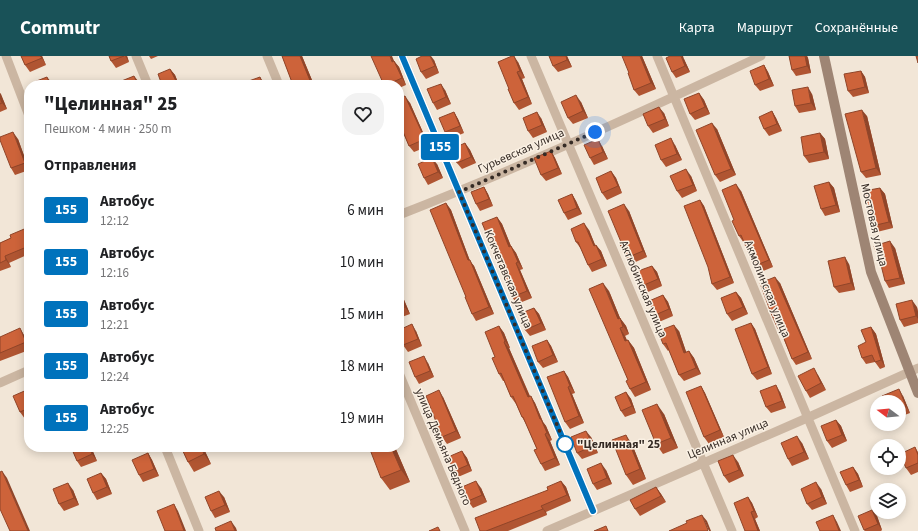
<!DOCTYPE html>
<html lang="ru">
<meta charset="utf-8">
<style>
:root{--surface:#fff;--page:#f2f2f2;--text:#202124;--muted:#757577;--accent:#195258}
body{margin:0;font-family:"Source Sans 3",sans-serif;background:var(--page);color:var(--text);height:100vh;display:flex;flex-direction:column;font-size:15px;white-space:nowrap}
*{box-sizing:border-box;margin:0}
p{font-size:13px;color:var(--muted)}
.icon{flex:none;width:22px;height:22px;fill:none;stroke:currentColor;stroke-width:2;stroke-linecap:round;stroke-linejoin:round}
.map{position:relative;flex:1;overflow:hidden}
.side{position:absolute;left:24px;top:24px;width:380px;height:372px;display:flex;flex-direction:column;background:var(--surface);border-radius:16px;box-shadow:0 2px 10px #0003}
.side>*{flex:none}
.badge{padding:0 8px;border-radius:3px;font-size:14px;line-height:26px}
.needle{width:26px;rotate:286deg}
.buttons{position:absolute;left:870px;top:339px;display:grid;gap:8px}
.buttons a{display:grid;place-items:center;width:36px;height:36px;border-radius:50%;background:var(--surface);box-shadow:0 2px 10px #0003;font-size:20px}
.you{position:absolute;width:20px;height:20px;margin:-10px;border:3px solid #fff;border-radius:50%;background:#1a73e8;box-shadow:0 0 0 6px #1a73e833}
.map>.badge{position:absolute;translate:-50% -50%;box-shadow:0 0 0 2px #fff}
h2{padding:0 20px;font-size:15px;line-height:36px}
.round{display:grid;place-items:center;flex:none;width:42px;height:42px;border-radius:16px;background:var(--page)}
.head{display:flex;align-items:center;justify-content:space-between;height:68px;padding:0 20px}
h1{font-size:19px;font-weight:800;line-height:30px}
ul{padding:0;list-style:none}
li{display:flex;align-items:center;gap:12px;height:52px;padding:0 20px}
li div{flex:1}
li b{display:block;font-size:15px}
li em{font-style:normal}
li .badge{min-width:44px;font-weight:700;text-align:center}
header{display:flex;align-items:center;gap:24px;box-sizing:border-box;height:56px;padding:0 20px;background:var(--accent);color:#fff}
header strong{font-size:19px}
nav{display:flex;gap:22px;margin-inline-start:auto;font-size:14px}
.map>svg:first-child{display:block}
.lines{fill:none;stroke-linecap:round;stroke-linejoin:round}
.street{stroke:#cbb6a2;stroke-width:9}
.secondary{stroke:#9e8574;stroke-width:10}
.wall{fill:#b05532}
.shaded-wall{fill:#904529}
.building{fill:#cd633a;stroke:#904529}
.line-casing{stroke:#fff;stroke-width:9}
.line{stroke:#0072bc;stroke-width:6}
.walk{stroke:#352b25;stroke-width:4;stroke-dasharray:0 7.2}
.stop-dot{fill:#fff;stroke:#0072bc;stroke-width:2}
.labels{text-anchor:middle;dominant-baseline:central;stroke-width:3;stroke-linejoin:round;paint-order:stroke}
.street-label{font-size:12px;fill:#352b25;stroke:#faf0e3}
.stop-label{font-size:12px;font-weight:bold;fill:#352b25;stroke:#faf0e3;text-anchor:start}
</style>
<header>
<strong>Commutr</strong>
<nav><a>Карта</a><a>Маршрут</a><a>Сохранённые</a></nav>
</header>
<div class="map">
<svg width="918" height="475" viewBox="0 0 918 475">
<rect width="100%" height="100%" fill="#f2e6d7"/>
<g class="lines">
<!-- street -->
<path class="street" d="M6 0 29 60
M136 0 148 29
M267 0 279 29
M402 0 593 455
M531 0 732 475
M657 0 855 475
M399 159C522 111 642 56 761 0
M399 317 465 475
M0 327 29 314
M165 391 199 475
M547 475 807 362 918 312"/>
<!-- secondary -->
<path class="secondary" d="M824 0 871 216 918 337"/>
</g>
<!-- wall -->
<path class="wall" d="M21 0H42L46 9 30 16 25 9Z
M109 0H127L129 6 116 12 111 5Z
M149 0H158L151 3Z
M282 0H302L314 29H293Z
M567 0 572 11 558 16 553 10Z
M642 0 656 33 639 40 634 34 629 17Z
M789 0H807L808 2 811 17 796 20 792 14Z
M684 3 690 16 676 22 672 16Z
M434 4 439 17 426 23 421 16Z
M394 5 399 11 406 29 399 32V29H384Z
M518 6 525 22 522 23 532 48 519 54 514 47 509 33Z
M764 9 768 16 774 30 760 35 755 29Z
M170 13 175 19 179 29H162Z
M861 15 865 21 869 37 853 41 848 35Z
M445 34 451 48 437 54 433 47Z
M0 37 7 53 0 56Z
M699 37 704 44 710 58 695 64 690 58Z
M812 38 816 54 799 57 795 50Z
M399 42 410 47 429 90 414 96 409 90 399 67Z
M581 46 588 62 573 68 568 62Z
M772 55 776 62 782 75 769 80 764 73Z
M454 56 458 63 464 77 450 83 445 76Z
M664 57 669 70 653 77 648 70Z
M867 60 881 119 866 122 861 116Z
M541 62 547 76 533 82 528 75Z
M717 73 736 119 720 126 715 119Z
M820 77 825 83 829 103 809 107 804 100Z
M18 83 29 114 15 119 11 112Z
M465 87 470 94 476 107 462 113 457 107Z
M675 89 682 104 666 111 661 104Z
M602 90 608 103 594 109 590 102Z
M551 95 555 102 562 118 546 125 541 119Z
M437 108 443 122 428 129 424 122Z
M611 115 616 122 622 137 607 144 602 137Z
M691 120 697 135 682 142 677 135Z
M829 126 834 132 840 156 825 160 821 153Z
M484 131 488 138 493 150 480 155 476 148Z
M880 132 885 138 893 172 877 176 872 170Z
M741 135 773 211 758 217 754 210 744 187 739 180 734 164Z
M572 138 576 145 582 158 568 164 564 157Z
M700 144 704 150 734 227 717 234 712 228Z
M446 147 451 154 470 205 474 210 494 258 476 265 472 258 466 241Z
M629 155 647 201 631 208 626 202 621 186Z
M497 161 502 168 511 190 516 197 523 213 520 214 532 242 517 248 512 241 507 226Z
M29 171V198L9 207 11 211 0 215V187L11 182Z
M589 174 595 189H596L601 195 607 210 592 216 588 209 581 193 576 186Z
M895 192 905 228 889 232 885 225Z
M849 208 855 234 839 237 834 231Z
M652 210 657 216 662 230 648 236 644 229Z
M780 227 812 303 796 309 792 303 782 279 778 273Z
M399 232 410 258 399 262Z
M609 235 620 262 626 270 629 278 625 280 627 284H628L634 292 651 334 635 341 630 333 628 324Z
M736 236 741 242 748 258 732 265 727 258Z
M663 239 668 246 673 260 659 266 655 259Z
M917 251 918 256V267L904 271 900 264Z
M534 252 539 258 546 274 530 280 525 274Z
M751 267 755 273 772 318 757 324 752 318Z
M499 270 504 277 510 292H509L530 340 535 347 543 366 546 370 552 384 550 385 560 409 545 415 541 408 537 393 526 368 522 361 516 348 511 341 504 325H503L499 318 495 301Z
M871 271 876 278 885 311 880 313 875 306 866 308 862 302Z
M416 275 422 290 408 296 403 289Z
M679 275 686 296 689 295 694 302 701 318 684 325 679 319 669 294 668 295 663 288Z
M24 279 29 290V294L0 305V281Z
M547 284 551 290 558 306 543 312 538 306Z
M428 307 434 321 419 328 415 321Z
M564 315 568 321 575 337 572 338 584 367 570 373 565 366Z
M818 319 826 334 810 342 806 335Z
M701 330 705 337 724 381 709 388 704 381Z
M29 333V361L25 363 20 356Z
M626 336 631 343 636 357 625 361 621 355Z
M780 336 786 352 771 357 766 351Z
M903 340 910 357 899 361V346Z
M443 341 461 382 447 388 442 381Z
M664 358 678 392 663 398 656 388Z
M836 364 841 370 847 385 832 392 827 385Z
M591 381 598 397 582 403 577 397Z
M802 387 809 403 792 410 788 403Z
M632 388 646 423 633 429 626 419Z
M71 391H91L97 405 81 411 77 405Z
M181 391H203L211 408 194 416 188 406Z
M395 391 410 426 390 434 381 422Z
M915 391 918 396V416L911 419 906 412Z
M462 395 467 402 472 415 458 421 454 415Z
M148 397 152 404 159 420 143 426 139 419Z
M738 406 744 420 729 427 724 420Z
M853 411 858 418 863 431 850 436 846 429Z
M606 414 612 428 597 434 593 428Z
M101 417 106 423 112 438 97 444 93 437Z
M561 425 566 431 571 445 546 456 547 459 508 475H480L548 434Z
M656 431 661 438 666 446 640 460 635 453Z
M481 432 487 446 473 452 468 445Z
M821 433 827 448 812 454 807 448Z
M73 434 79 449 64 455 59 448Z
M224 441 230 456 215 462 211 455Z
M748 441 752 447 758 461 755 463 760 475H745Z
M877 460 882 474 881 475H865L864 474Z"/>
<!-- shaded-wall -->
<path class="shaded-wall" d="M40 0H42L46 9 42 2Z
M125 0H127L129 6Z
M300 0H302L314 29H312L311 27Z
M390 0H392L397 12 392 6Z
M430 0H431L434 4 439 17 435 10Z
M514 0 518 6 525 22 520 15Z
M566 0H567L572 11 567 4Z
M640 0H642L656 33 651 27Z
M681 0H683L684 3 690 16 685 10Z
M805 0H807L808 2 811 17 807 10Z
M394 5 399 11 406 29 402 22Z
M764 9 768 16 774 30 769 23Z
M170 13 175 19 179 29H178Z
M861 15 865 21 869 37 865 31Z
M517 16 522 23 532 48 528 41Z
M134 20 139 26 140 29H138Z
M47 21 52 27V29H50Z
M260 21 264 27 265 29H263Z
M441 28 445 34 451 48 446 41Z
M808 31 812 38 816 54 811 47Z
M0 37 1 38 7 53 2 47 0 41Z
M699 37 704 44 710 58 705 51Z
M576 39 581 46 588 62 583 55Z
M405 40 410 47 429 90 425 83Z
M659 51 664 57 669 70 665 63Z
M862 54 867 60 881 119 876 112Z
M772 55 776 62 782 75 777 68Z
M454 56 458 63 464 77 460 70Z
M537 56 541 62 547 76 542 69Z
M712 67 717 73 736 119 731 113Z
M13 76 18 83 29 113 25 107Z
M820 77 825 83 829 103 824 96Z
M671 82 675 89 682 104 677 98Z
M598 83 602 90 608 103 603 96Z
M465 87 470 94 476 107 471 101Z
M551 95 555 102 562 118 558 112Z
M432 102 437 108 443 122 438 116Z
M686 113 691 120 697 135 693 129Z
M611 115 616 122 622 137 618 130Z
M829 126 834 132 840 156 836 149Z
M736 128 741 135 773 211 769 204Z
M484 131 488 138 493 150 489 143Z
M880 132 885 138 893 172 889 166Z
M572 138 576 145 582 158 577 152Z
M700 144 704 150 734 227 730 221Z
M446 147 451 154 470 205 474 210 494 258 489 251 468 204Z
M624 148 629 155 647 201 643 195Z
M497 161 502 168 514 198 509 191Z
M584 167 589 174 598 196 594 190Z
M890 185 895 192 905 228 900 222Z
M596 189 601 195 607 210 602 203Z
M511 190 516 197 523 213 518 206Z
M5 200 9 207 11 211 6 204Z
M845 201 849 208 855 234 851 227Z
M516 207 520 214 532 242 527 235Z
M652 210 657 216 662 230 658 223Z
M775 221 780 227 812 303 808 296Z
M603 227 609 235 620 262 626 270 629 278 618 263Z
M399 232 410 258 405 251 399 236Z
M736 236 741 242 748 258 743 251Z
M663 239 668 246 673 260 669 253Z
M912 244 917 251 918 256V263L916 260Z
M534 252 539 258 546 274 541 267Z
M751 267 755 273 772 318 768 311Z
M412 268 416 275 422 290 418 283Z
M674 269 679 275 689 304 684 297Z
M499 270 504 277 510 292 505 285Z
M871 271 876 278 885 311 881 304Z
M20 272 24 279 29 291 26 286Z
M620 272 625 280 630 293 625 285Z
M547 284 551 290 558 306 553 299Z
M628 284 634 292 651 334 646 326Z
M504 286 509 292 533 348 528 341Z
M689 295 694 302 701 318 696 312Z
M424 300 428 307 434 321 430 315Z
M814 312 818 319 826 334 821 327Z
M564 315 568 321 575 337 570 330Z
M776 329 780 336 786 352 782 345Z
M701 330 705 337 724 381 720 374Z
M568 331 572 338 584 367 579 360Z
M899 333 903 340 910 357 906 350Z
M439 334 443 341 461 382 456 375Z
M626 336 631 343 636 357 632 350Z
M531 340 535 347 543 366 546 370 552 384 547 377 540 363Z
M657 348 664 358 678 392 671 382Z
M836 364 841 370 847 385 842 379Z
M586 375 591 381 598 397 593 390Z
M545 378 550 385 560 409 555 402Z
M626 379 632 388 646 423 640 413Z
M797 380 802 387 809 403 804 396Z
M89 391H91L97 405 92 398Z
M201 391H203L211 408 204 398Z
M391 391H395L410 426 401 414Z
M462 395 467 402 472 415 468 409Z
M148 397 152 404 159 420 154 413Z
M733 399 738 406 744 420 739 414Z
M601 407 606 414 612 428 607 422Z
M853 411 858 418 863 431 859 424Z
M2 415 7 422 30 475H28Z
M101 417 106 423 112 438 107 431Z
M476 425 481 432 487 446 482 439Z
M561 425 566 431 571 445 567 439Z
M816 426 821 433 827 448 822 441Z
M68 427 73 434 79 449 74 442Z
M656 431 661 438 666 446 661 440Z
M219 435 224 441 230 456 225 449Z
M748 441 752 447 758 461 754 455Z
M174 448 178 455 186 475H184Z
M541 450 546 456 547 459Z
M872 454 877 460 882 474 878 468Z
M751 456 755 463 760 475H758Z
M702 459 707 465 711 475H709Z
M833 459 837 466 841 475H839Z
M231 465 236 472 237 475H235Z"/>
<!-- building -->
<path class="building" d="M21 0H40L42 2 25 9Z
M109 0H124L111 5Z
M282 0H300L311 27 306 29H293Z
M371 0H390L392 6 394 5 402 22 386 29H384Z
M422 0H430L435 10 421 16 416 3Z
M512 0H514L520 15 517 16 528 41 514 47 508 33H509L498 6Z
M549 0H566L567 4 553 10Z
M622 0H640L651 27 634 34 628 17H629Z
M670 0H681L685 10 672 16 666 2Z
M789 0H805L807 10 792 14Z
M916 0H918V7Z
M764 9 769 23 755 29 750 15Z
M170 13 176 25 167 29H162L158 18Z
M861 15 865 31 848 35 844 18Z
M134 20 138 29H121L119 26Z
M47 21 50 29H35L34 26Z
M260 21 263 29H247L246 26Z
M441 28 446 41 433 47 427 33Z
M808 31 811 47 795 50 792 34Z
M699 37 705 51 690 58 684 43Z
M576 39 583 55 568 62 561 46Z
M405 40 425 83 409 90 399 66V42Z
M0 41 2 47 0 48Z
M659 51 665 63 648 70 643 58Z
M862 54 876 112 861 116 845 58Z
M772 55 777 68 764 73 759 61Z
M454 56 460 70 445 76 439 62Z
M537 56 542 69 528 75 523 62Z
M712 67 731 113 715 119 696 74Z
M13 76 25 107 11 112 0 84V81Z
M820 77 824 96 804 100 801 81Z
M671 82 677 98 661 104 655 89Z
M598 83 603 96 590 102 584 89Z
M465 87 471 101 457 107 452 93Z
M551 95 558 112 541 119 534 102Z
M432 102 438 116 424 122 418 108Z
M686 113 693 129 677 135 670 120Z
M611 115 618 130 602 137 596 122Z
M829 126 836 149 821 153 814 130Z
M736 128 769 204 754 210 741 179 739 180 732 165 734 164 722 134Z
M484 131 489 143 476 148 471 136Z
M880 132 889 166 872 170 864 135Z
M572 138 577 152 564 157 558 144Z
M700 144 730 221 712 228 708 211 684 150Z
M446 147 468 204H470L489 251 472 258 465 241H466L430 154Z
M624 148 643 195 626 202 619 186H621L608 155Z
M497 161 509 191 511 190 518 206 516 207 527 235 512 241 506 226H507L482 167Z
M584 167 594 190 596 189 602 203 588 209 578 186H576L571 173Z
M29 171V190L5 200 6 204 0 207V187L11 182 10 179Z
M890 185 900 222 885 225 880 205 874 190Z
M845 201 851 227 834 231 828 205Z
M652 210 658 223 644 229 638 215Z
M775 221 808 296 792 303 780 272 778 273 771 257 760 227Z
M603 227 618 263 620 262 623 271 620 272 625 285 628 284 646 326 630 333 626 325 628 324 589 233Z
M399 236 405 251 399 254Z
M736 236 743 251 727 258 721 242Z
M663 239 669 253 655 259 649 245Z
M912 244 916 260 900 264 896 248Z
M534 252 541 267 525 274 519 258Z
M751 267 768 311 752 318 735 273Z
M412 268 418 283 403 289 399 280V274Z
M674 269 684 297 689 295 696 312 679 319 666 287 663 288 658 275Z
M499 270 505 285 504 286 528 341 531 340 540 363H541L547 377 545 378 555 402 541 408 534 394 537 393 523 361H522L513 340 511 341 501 317 499 318 492 302 495 301 485 276Z
M871 271 881 304 875 306 872 299 862 302 858 290 866 286 861 274Z
M20 272 26 286 0 297V281Z
M547 284 553 299 538 306 532 290Z
M424 300 430 315 415 321 409 306Z
M814 312 821 327 806 335 798 320Z
M564 315 570 330 568 331 579 360 565 366 547 321Z
M776 329 782 345 766 351 760 335Z
M701 330 720 374 704 381 686 336Z
M29 333V352L20 356 13 340Z
M899 333 906 350 899 353V346H884L882 340Z
M439 334 456 375 442 381 426 340Z
M626 336 632 350 621 355 615 341Z
M657 348 671 382 656 388 642 354Z
M836 364 842 379 827 385 821 370Z
M586 375 593 390 577 397 571 381Z
M626 379 640 413 626 419 612 384Z
M797 380 804 396 788 403 781 387Z
M71 391H89L92 398 77 405Z
M181 391H201L204 398 188 406Z
M369 391H391L401 414 381 422Z
M915 391 918 399V407L906 412 900 398Z
M462 395 468 409 454 415 448 401Z
M148 397 154 413 139 419 132 404Z
M733 399 739 414 724 420 718 405Z
M601 407 607 422 593 428 587 413Z
M853 411 859 424 846 429 840 416Z
M2 415 28 475H10L0 453V416Z
M101 417 107 431 93 437 87 423Z
M476 425 482 439 468 445 462 431Z
M561 425 567 439 541 450 543 453 486 475H480L475 462 548 434 547 431Z
M816 426 822 441 807 448 801 433Z
M68 427 74 442 59 448 53 433Z
M656 431 661 440 635 453 630 444Z
M219 435 225 449 211 455 205 441Z
M748 441 754 455 751 456 758 475H745L734 447Z
M174 448 184 475H165L157 455Z
M872 454 878 468 864 474 858 460Z
M702 459 708 474 707 475H669L687 467 686 465Z
M833 459 839 475H820L816 466Z
M231 465 235 475H216L215 472Z
M606 470 608 475H594Z
M438 471 440 475H429Z"/>
<g class="lines">
<defs>
<path id="line" d="M402 0 593 455"/>
</defs>
<!-- line casing -->
<use href="#line" class="line-casing"/>
<!-- line -->
<use href="#line" class="line"/>
<!-- walk -->
<path class="walk" d="M565 388 459 136 595 76"/>
</g>
<!-- markers -->
<circle class="stop-dot" cx="565" cy="388" r="8"/>
<g class="labels">
<!-- street labels -->
<g class="street-label">
<text transform="translate(521 95) rotate(-24)">Гурьевская улица</text>
<text transform="translate(874 169) rotate(77)">Мостовая улица</text>
<text transform="translate(508 223) rotate(67)">Кокчетавская улица</text>
<text transform="translate(643 233) rotate(67)">Актюбинская улица</text>
<text transform="translate(767 233) rotate(68)">Акмолинская улица</text>
<text transform="translate(728 383) rotate(-23)">Целинная улица</text>
<text transform="translate(443 391) rotate(67)">улица Демьяна Бедного</text>
</g>
<!-- stop labels -->
<g class="stop-label">
<text x="577" y="388">"Целинная" 25</text>
</g>
</g>
</svg>
<div class="buttons">
<a><svg class="needle" viewBox="-14 -14 28 28"><path d="M0-13l5 13h-10z" fill="#e53935"/><path d="M0 13l5-13h-10z" fill="#757577"/></svg></a>
<a><svg class="icon" aria-label="locate" viewBox="0 0 24 24"><circle cx="12" cy="12" r="6"/><path d="M12 2v4M12 18v4M2 12h4M18 12h4"/></svg></a>
<a><svg class="icon" aria-label="layers" viewBox="0 0 24 24"><path d="M12 4l9 5-9 5-9-5zM3 14l9 5 9-5"/></svg></a>
</div>
<div class="you" style="left:595px;top:76px"></div>
<b class="badge" style="left:440px;top:91px;background:#0072bc;color:#fff">155</b>
<section class="side">
<div class="head"><div><h1>&quot;Целинная&quot; 25</h1><p>Пешком · 4 мин · 250 m</p></div><a class="round"><svg class="icon" aria-label="heart" viewBox="0 0 24 24"><path d="M12 20l-8-8c-3-5 5-10 8-4 3-6 11-1 8 4z"/></svg></a></div>
<h2>Отправления</h2>
<ul>
<li><span class="badge" style="background:#0072bc;color:#fff">155</span><div><b>Автобус</b><p>12:12</p></div><em>6 мин</em></li>
<li><span class="badge" style="background:#0072bc;color:#fff">155</span><div><b>Автобус</b><p>12:16</p></div><em>10 мин</em></li>
<li><span class="badge" style="background:#0072bc;color:#fff">155</span><div><b>Автобус</b><p>12:21</p></div><em>15 мин</em></li>
<li><span class="badge" style="background:#0072bc;color:#fff">155</span><div><b>Автобус</b><p>12:24</p></div><em>18 мин</em></li>
<li><span class="badge" style="background:#0072bc;color:#fff">155</span><div><b>Автобус</b><p>12:25</p></div><em>19 мин</em></li>
</ul>
</section>
</div>
